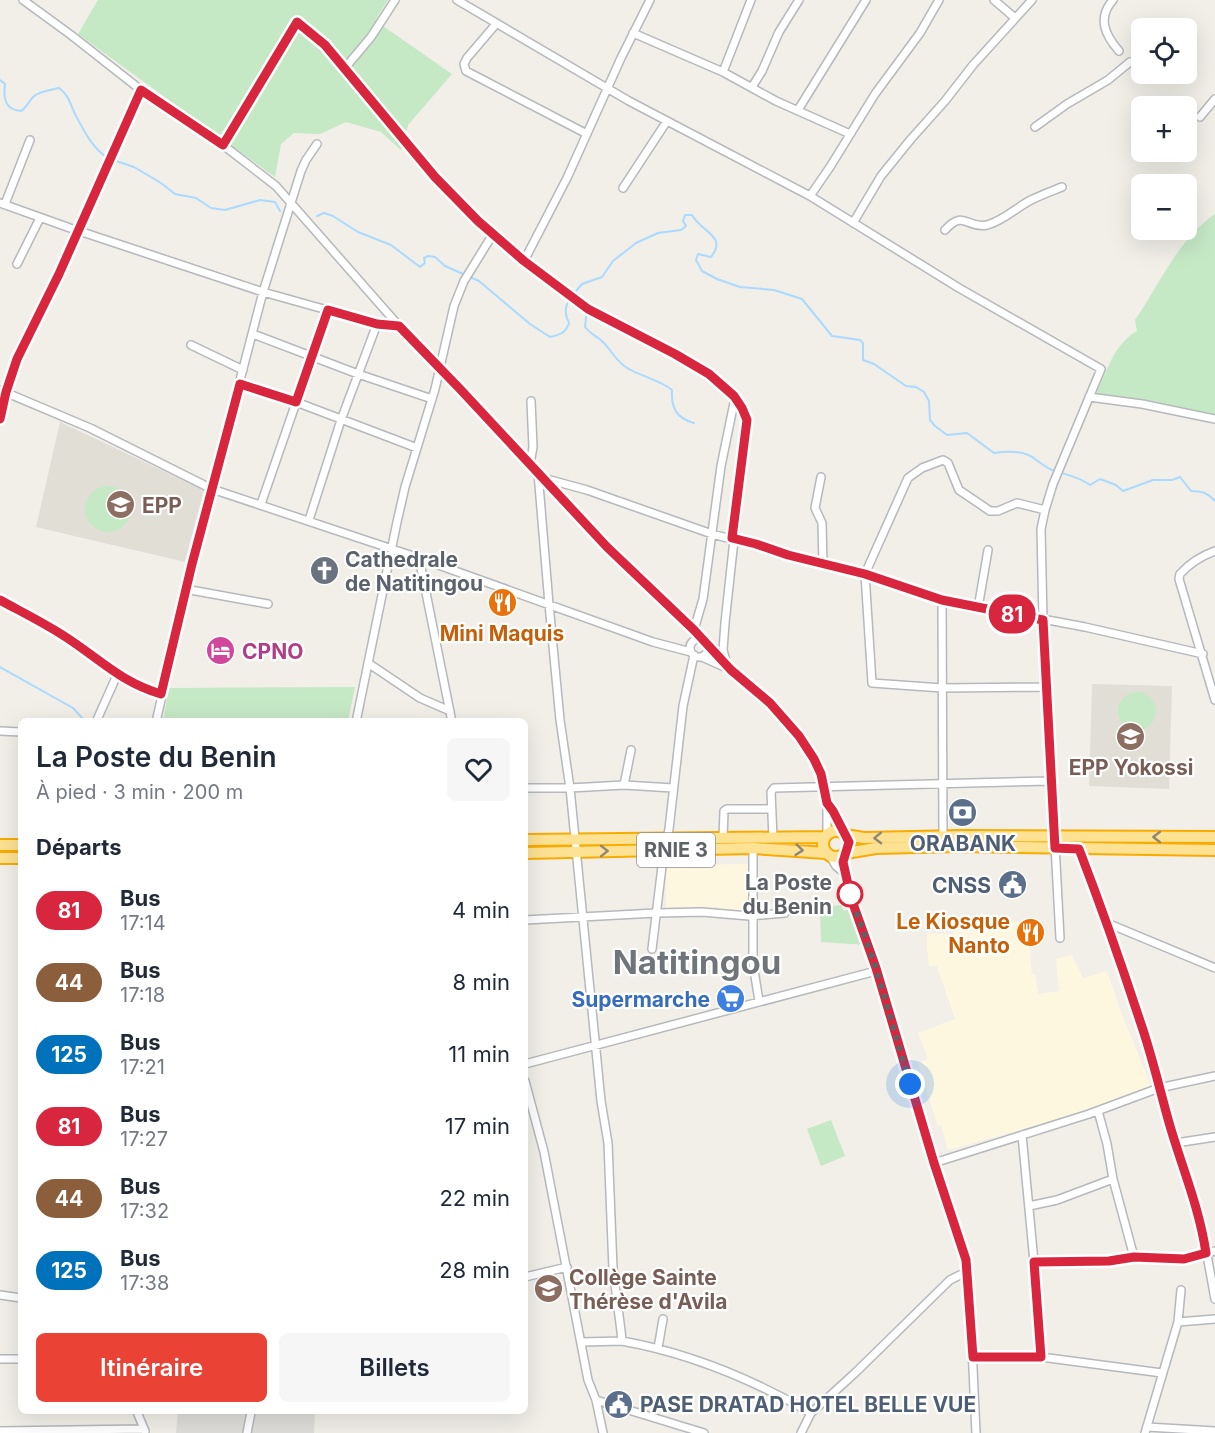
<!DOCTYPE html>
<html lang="fr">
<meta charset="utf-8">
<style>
:root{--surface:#fff;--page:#f6f6f7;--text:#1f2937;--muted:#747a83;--accent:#ea4335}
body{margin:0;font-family:Inter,sans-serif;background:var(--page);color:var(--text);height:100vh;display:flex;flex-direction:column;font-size:22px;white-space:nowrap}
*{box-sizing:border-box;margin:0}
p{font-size:20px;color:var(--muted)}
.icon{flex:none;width:33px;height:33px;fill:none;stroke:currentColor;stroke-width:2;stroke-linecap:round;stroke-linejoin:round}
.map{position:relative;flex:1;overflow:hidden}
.drawer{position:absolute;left:18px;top:718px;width:510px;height:696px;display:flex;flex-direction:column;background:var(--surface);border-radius:9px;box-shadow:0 6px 24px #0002}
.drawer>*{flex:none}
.badge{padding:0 12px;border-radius:20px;font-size:21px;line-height:39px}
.tools{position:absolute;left:1131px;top:18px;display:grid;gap:12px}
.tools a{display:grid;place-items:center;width:66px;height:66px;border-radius:9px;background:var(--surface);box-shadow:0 6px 24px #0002;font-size:30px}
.you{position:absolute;width:30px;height:30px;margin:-15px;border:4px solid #fff;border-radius:50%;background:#1a73e8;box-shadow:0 0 0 9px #1a73e833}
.map>.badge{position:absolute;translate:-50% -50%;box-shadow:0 0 0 3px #fff}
h2{padding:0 18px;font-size:22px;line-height:54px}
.round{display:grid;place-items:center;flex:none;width:63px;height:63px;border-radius:9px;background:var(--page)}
.head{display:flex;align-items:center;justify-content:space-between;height:102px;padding:0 18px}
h1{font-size:28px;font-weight:600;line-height:45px}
.button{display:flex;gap:12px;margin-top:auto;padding:12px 18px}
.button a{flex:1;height:69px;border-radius:9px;background:var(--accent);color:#fff;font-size:24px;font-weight:600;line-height:69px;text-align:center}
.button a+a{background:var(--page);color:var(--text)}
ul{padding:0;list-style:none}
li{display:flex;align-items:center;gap:18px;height:72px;padding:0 18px}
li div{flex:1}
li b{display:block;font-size:22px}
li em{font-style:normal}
li .badge{min-width:66px;font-weight:700;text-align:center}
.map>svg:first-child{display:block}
.commercial{fill:#fef7e0}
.industrial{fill:#e0deda}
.education{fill:#e1ded6}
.green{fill:#c5e8c5}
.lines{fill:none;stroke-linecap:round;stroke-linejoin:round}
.stream{stroke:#aadaff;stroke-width:2}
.minor-casing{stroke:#b5b8bc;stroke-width:10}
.highway-casing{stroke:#f9ab00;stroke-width:14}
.minor{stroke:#fff;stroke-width:7}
.highway{stroke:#fde293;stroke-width:10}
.oneway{stroke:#8e8975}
.line-casing{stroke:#fff;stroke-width:14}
.line{stroke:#d7263d;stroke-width:9}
.walk{stroke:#5f6368;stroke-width:6;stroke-dasharray:0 10.8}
.stop-dot{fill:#fff;stroke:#d7263d;stroke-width:3}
.labels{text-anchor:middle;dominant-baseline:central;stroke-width:4.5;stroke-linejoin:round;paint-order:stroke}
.shield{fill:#fff;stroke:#8f9295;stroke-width:1.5}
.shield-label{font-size:20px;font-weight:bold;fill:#5f6368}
.education-label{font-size:21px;font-weight:bold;fill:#785e54;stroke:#fff;text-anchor:start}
.worship-label{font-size:21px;font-weight:bold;fill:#5b616d;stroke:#fff;text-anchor:start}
.food-label{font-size:21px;font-weight:bold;fill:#c56008;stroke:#fff}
.hotel-label{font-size:21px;font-weight:bold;fill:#b23c85;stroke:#fff;text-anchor:start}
.service-label{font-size:21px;font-weight:bold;fill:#4e5e75;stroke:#fff}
.stop-label{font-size:21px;font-weight:bold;fill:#5f6368;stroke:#fff;text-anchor:end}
.shop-label{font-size:21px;font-weight:bold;fill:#366cbe;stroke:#fff;text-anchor:end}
.town-label{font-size:33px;font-weight:bold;fill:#70757a;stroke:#fff}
</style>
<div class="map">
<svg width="1215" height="1433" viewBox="0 0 1215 1433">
<rect width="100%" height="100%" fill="#f1efe8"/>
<!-- commercial -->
<path class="commercial" d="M749 864V915H736L734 911 718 910V907L666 911V865Z
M953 921 1027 922 1032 974H1035L1038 994 1059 991 1056 959 1072 955 1083 978 1107 971 1121 1012 1152 1088 1088 1111 948 1150 941 1125 938 1126 918 1064 928 1059 918 1033 955 1019 937 966H929L927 947V933L953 934Z"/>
<!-- industrial -->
<path class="industrial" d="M178 1412H315L314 1433H176Z"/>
<!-- education -->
<path class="education" d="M60 422 204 490 185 562 36 527Z
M1092 684 1172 686 1169 789 1089 786Z"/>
<!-- green -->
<path class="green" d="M98 0H388L376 19 383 26 452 74 408 125 401 150 381 132 346 122 320 134 294 133 281 144 275 177 78 34Z
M1215 214V414L1096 394C1107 371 1114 344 1137 331L1135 320C1160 284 1178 239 1215 214Z
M85 509a23 23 0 1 1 46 0a23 23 0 1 1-46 0Z
M355 687 348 721H163L169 688Z
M1118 711a19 19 0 1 1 38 0a19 19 0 1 1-38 0Z
M841 905 844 911 854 908 866 945 821 942 820 907Z
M831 1120 845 1156 821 1166 807 1129Z"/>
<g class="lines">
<!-- stream -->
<path class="stream" d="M0 80 5 84C3 98 5 110 21 111 27 107 29 101 34 96 41 91 51 90 59 88 70 96 70 105 76 116 84 131 93 149 108 158
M113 160 134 167 161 183 175 194 196 198 211 208 225 210 260 200 275 202 280 211
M317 216 324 213 333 216 358 232 391 245 420 267 425 263 424 258 428 256 435 257 445 266 479 281 530 324 550 337C559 335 566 333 569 323 564 314 565 305 571 297
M572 296 582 284 602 277 613 261 636 243 658 233 681 230 686 226 683 221 685 215H692C701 232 728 236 711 257L698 254 696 260 702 271 717 279 740 287 774 290 802 299 832 336 860 340 863 343V360L874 364 906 386 916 387 924 392 929 401 930 420 935 426 947 435 967 433 994 453C1007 451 1024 450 1035 459 1042 464 1047 469 1055 471 1068 475 1079 477 1090 485L1100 479 1116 485 1123 491 1153 480H1172L1180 477 1191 491C1202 491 1208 493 1215 501
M587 309 585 327C591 335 596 335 603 342 612 351 617 363 629 369 643 377 660 380 672 390 671 408 676 418 694 423
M0 667 73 708 86 722"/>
<defs>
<path id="minor" d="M23 0 71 35 141 90 223 145 276 186 399 326 461 389 607 547 661 597 702 639
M395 0 371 37 345 68C375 104 404 142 435 177 482 230 545 283 606 319 643 341 737 373 747 420L725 623 723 650 727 665
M457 0 629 101 810 196 959 288 1101 369 1053 484 1045 510 1041 529 1043 620 1060 938
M994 0 1015 18
M1113 0C1097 18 1105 35 1119 51
M496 24 467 58 464 64 466 71 587 134
M633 33 723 72 776 101 850 134
M723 72 751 0
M752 87 762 71 779 32 799 0
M798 110 866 0
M1200 117 1215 99
M1035 127 1067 104 1108 80 1130 62
M223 145 297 22 325 45 345 68
M623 188 667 121
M810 196 830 167 875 94 920 33 939 0
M0 203 70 228 263 292 377 324 399 326
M5 204 30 140
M853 223 881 176 911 139 945 101 973 65 1032 0
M945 230C964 209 967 229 987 225 1003 221 1017 207 1031 200 1041 195 1052 191 1062 187
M524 261 567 178 621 58 650 0
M17 264 40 218
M253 334 358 374 432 399
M191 345 243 370
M240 384 296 402 417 448
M0 390 90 428 212 489 419 558 653 642 691 652
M1089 397 1142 404 1215 419
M0 419 6 392 17 359 59 274 141 90
M530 464 533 447 531 401
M538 473 549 604 560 720 570 788 601 1101 608 1143 613 1269 621 1331 622 1341 582 1342
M821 477 815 508 822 523 823 564
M543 478 587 490 712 534 865 574 942 600 1085 627 1203 654
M261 504 328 310
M1045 510 1017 503 998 511H990L959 490 948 463 943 460 922 468 908 478 865 574 872 683 942 688 1047 687
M309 520 341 420 377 324
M1215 551C1201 556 1190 563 1180 574L1179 579 1215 700
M419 558 452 722
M185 589 268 604
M0 600C20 612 42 622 61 634 98 657 118 681 161 694
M942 600 943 840
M978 608 988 550
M694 630 703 599 721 466 735 398
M690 648a9 9 0 1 1 18 0a9 9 0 1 1-18 0Z
M708 645 731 670 770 703 806 747 817 766 824 787 827 803V834
M702 657 729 669
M368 663 420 698 450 711
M96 722 117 675
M156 722 192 564 263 292 301 171 306 160 317 144
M356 722 397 522 405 487 435 389 454 306 464 281 493 234
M0 731 21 732
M624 785 631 750
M525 788H570L624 785 673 788
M827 804 836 817 843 833
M723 838 724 811 727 809H771
M773 838 771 792 774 788 1050 781
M1078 846 1107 923 1141 1023 1171 1128 1191 1187 1201 1222 1215 1299
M753 848V964L759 1001
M845 853C839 879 867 941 875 967 896 1031 913 1097 933 1161 946 1200 966 1242 969 1283L976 1433
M830 856 836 866 845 874
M525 920 656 913 702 912 749 916 785 913
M1107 923 1215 968
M652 949 663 858 669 829 683 706 694 655
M525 1064 876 971
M525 1081 544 1152 588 1380 596 1400 603 1433
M1098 1111 1107 1144 1113 1179 1134 1257 1184 1259 1215 1251
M1022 1135 1034 1262 1041 1357
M1176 1143 1215 1137
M934 1163 1089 1114 1159 1088 1215 1076
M1029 1206 1057 1200 1113 1179
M1034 1262 1109 1261 1134 1257
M525 1277 567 1267
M0 1295 21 1298
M1178 1322 1215 1319
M622 1341C689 1353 752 1379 811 1413
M658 1348 663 1319
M973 1357H1041L1162 1373
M0 1359H21
M596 1400 704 1433
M137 1412 145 1431
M1147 1427 1215 1431
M0 1431 144 1429
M247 1433 251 1412
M801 1433 811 1413 855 1373 950 1280 968 1271
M1145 1433 1178 1322 1181 1290"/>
<path id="highway" d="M823 844a13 13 0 1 1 26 0a13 13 0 1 1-26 0Z
M845 835 864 838 961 836 1215 837
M525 840 825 837
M0 845H21
M525 853 753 848 826 853
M846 853 876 848 960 846 1215 850
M0 858H21"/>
</defs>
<!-- minor casing -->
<use href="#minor" class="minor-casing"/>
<!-- highway casing -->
<use href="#highway" class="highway-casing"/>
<!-- minor -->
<use href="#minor" class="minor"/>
<!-- highway -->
<use href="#highway" class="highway"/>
</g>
<!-- one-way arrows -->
<defs><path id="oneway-chevron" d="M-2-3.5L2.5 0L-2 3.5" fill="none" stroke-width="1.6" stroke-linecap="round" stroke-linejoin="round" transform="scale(1.5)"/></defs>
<g class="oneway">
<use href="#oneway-chevron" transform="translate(1157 837) rotate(-180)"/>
<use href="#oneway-chevron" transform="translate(878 838) rotate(179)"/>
<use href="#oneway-chevron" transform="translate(799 850) rotate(6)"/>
<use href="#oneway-chevron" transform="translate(604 851) rotate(-1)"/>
</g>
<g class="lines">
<defs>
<path id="line" d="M0 419 6 392 17 359 59 274 141 90 223 145 297 22 325 45 435 177 478 221 524 261 588 309 675 354 709 374 734 396 742 408 747 420 732 538 756 544 788 555 865 574 942 600 1043 620 1055 848 1079 849C1101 906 1121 963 1140 1021 1152 1055 1160 1091 1170 1126 1183 1170 1199 1207 1206 1253L1184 1259 1134 1257 1109 1261 1034 1262 1041 1357H973L966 1260 934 1163 876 968 851 898 843 862 849 842 833 811 827 803 821 774 814 759 799 736 770 703 731 670 694 630 607 547 460 389 399 326 377 324 328 310 296 402 240 384 192 564 161 694C118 681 98 657 61 634 42 622 20 611 0 600"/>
</defs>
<!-- line casing -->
<use href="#line" class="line-casing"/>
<!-- line -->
<use href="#line" class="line"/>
<!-- walk -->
<path class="walk" d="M850 894 876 968 910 1084"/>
</g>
<!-- icons -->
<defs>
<symbol id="school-disc" viewBox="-11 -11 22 22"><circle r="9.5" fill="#8d6e63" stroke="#fff"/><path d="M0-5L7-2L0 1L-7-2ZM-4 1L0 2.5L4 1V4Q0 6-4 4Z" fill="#fff"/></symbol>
<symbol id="church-disc" viewBox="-11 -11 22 22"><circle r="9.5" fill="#6b7280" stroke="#fff"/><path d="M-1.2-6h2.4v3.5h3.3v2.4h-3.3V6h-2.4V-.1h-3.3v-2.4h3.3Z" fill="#fff"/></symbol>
<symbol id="restaurant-disc" viewBox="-11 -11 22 22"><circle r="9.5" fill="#e8710a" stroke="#fff"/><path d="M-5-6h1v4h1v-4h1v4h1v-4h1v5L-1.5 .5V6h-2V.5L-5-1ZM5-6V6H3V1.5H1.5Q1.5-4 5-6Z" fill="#fff"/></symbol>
<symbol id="hotel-disc" viewBox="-11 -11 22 22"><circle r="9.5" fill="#d1479c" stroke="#fff"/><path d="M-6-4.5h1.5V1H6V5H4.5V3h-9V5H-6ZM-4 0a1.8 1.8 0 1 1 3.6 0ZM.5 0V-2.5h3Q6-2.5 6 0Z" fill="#fff"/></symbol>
<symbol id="bank-disc" viewBox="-11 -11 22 22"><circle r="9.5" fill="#5c6f8a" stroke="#fff"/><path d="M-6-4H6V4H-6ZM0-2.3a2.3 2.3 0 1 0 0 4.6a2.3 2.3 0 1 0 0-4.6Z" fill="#fff"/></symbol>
<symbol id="civic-disc" viewBox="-11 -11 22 22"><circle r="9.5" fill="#5c6f8a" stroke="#fff"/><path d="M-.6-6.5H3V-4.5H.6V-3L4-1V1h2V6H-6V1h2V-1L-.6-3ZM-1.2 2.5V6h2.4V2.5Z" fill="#fff"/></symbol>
<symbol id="supermarket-disc" viewBox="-11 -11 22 22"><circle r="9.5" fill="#3f7fe0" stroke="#fff"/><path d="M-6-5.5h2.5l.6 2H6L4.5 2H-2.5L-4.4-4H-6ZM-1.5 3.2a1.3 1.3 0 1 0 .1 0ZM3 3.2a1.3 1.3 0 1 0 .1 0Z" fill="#fff"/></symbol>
</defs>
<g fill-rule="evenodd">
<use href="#school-disc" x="104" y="488" width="33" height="33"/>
<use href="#church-disc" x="308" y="554" width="33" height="33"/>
<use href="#restaurant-disc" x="486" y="586" width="33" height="33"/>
<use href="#hotel-disc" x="204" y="634" width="33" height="33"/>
<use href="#school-disc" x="1114" y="720" width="33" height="33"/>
<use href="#bank-disc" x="946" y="796" width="33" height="33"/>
<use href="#civic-disc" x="996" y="868" width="33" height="33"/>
<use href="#restaurant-disc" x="1014" y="916" width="33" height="33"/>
<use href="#supermarket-disc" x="714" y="982" width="33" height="33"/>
<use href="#school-disc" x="532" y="1272" width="33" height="33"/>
<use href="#civic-disc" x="602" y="1388" width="33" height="33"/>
</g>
<!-- markers -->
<circle class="stop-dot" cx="850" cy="894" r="12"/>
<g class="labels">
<!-- shield labels -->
<rect class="shield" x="637" y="833" width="78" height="34" rx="4.5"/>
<g class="shield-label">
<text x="676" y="850">RNIE 3</text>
</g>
<!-- education labels -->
<g class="education-label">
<text x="142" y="505">EPP</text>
<text x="1131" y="767" text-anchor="middle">EPP Yokossi</text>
<text x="569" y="1277">Collège Sainte<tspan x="569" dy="24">Thérèse d'Avila</tspan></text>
</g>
<!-- worship labels -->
<g class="worship-label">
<text x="345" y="559">Cathedrale<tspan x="345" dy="24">de Natitingou</tspan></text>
</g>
<!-- food labels -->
<g class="food-label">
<text x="502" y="633">Mini Maquis</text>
<text x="1010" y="921" text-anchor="end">Le Kiosque<tspan x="1010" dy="24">Nanto</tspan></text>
</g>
<!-- hotel labels -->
<g class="hotel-label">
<text x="242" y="651">CPNO</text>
</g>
<!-- service labels -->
<g class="service-label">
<text x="963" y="843">ORABANK</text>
<text x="991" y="885" text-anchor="end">CNSS</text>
<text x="640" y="1404" text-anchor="start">PASE DRATAD HOTEL BELLE VUE</text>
</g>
<!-- stop labels -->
<g class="stop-label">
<text x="832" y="882">La Poste<tspan x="832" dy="24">du Benin</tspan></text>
</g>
<!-- shop labels -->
<g class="shop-label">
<text x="710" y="999">Supermarche</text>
</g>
<!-- town labels -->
<g class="town-label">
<text x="697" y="962">Natitingou</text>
</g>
</g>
</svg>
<div class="tools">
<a><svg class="icon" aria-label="locate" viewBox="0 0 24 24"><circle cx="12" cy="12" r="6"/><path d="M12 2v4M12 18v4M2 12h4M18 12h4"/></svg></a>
<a>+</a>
<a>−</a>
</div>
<div class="you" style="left:910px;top:1084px"></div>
<b class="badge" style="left:1012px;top:614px;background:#d7263d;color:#fff">81</b>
<section class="drawer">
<div class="head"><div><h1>La Poste du Benin</h1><p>À pied · 3 min · 200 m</p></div><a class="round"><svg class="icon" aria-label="heart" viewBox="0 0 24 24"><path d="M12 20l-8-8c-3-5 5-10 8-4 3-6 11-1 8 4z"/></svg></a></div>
<h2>Départs</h2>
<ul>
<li><span class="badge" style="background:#d7263d;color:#fff">81</span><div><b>Bus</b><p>17:14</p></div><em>4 min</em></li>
<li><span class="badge" style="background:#8b5e3c;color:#fff">44</span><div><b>Bus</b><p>17:18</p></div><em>8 min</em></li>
<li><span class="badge" style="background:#0072bc;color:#fff">125</span><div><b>Bus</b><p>17:21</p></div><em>11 min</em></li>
<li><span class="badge" style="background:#d7263d;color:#fff">81</span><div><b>Bus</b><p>17:27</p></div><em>17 min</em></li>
<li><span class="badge" style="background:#8b5e3c;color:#fff">44</span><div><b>Bus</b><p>17:32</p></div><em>22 min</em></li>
<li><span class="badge" style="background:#0072bc;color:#fff">125</span><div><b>Bus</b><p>17:38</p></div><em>28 min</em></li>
</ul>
<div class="button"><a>Itinéraire</a><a>Billets</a></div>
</section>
</div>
